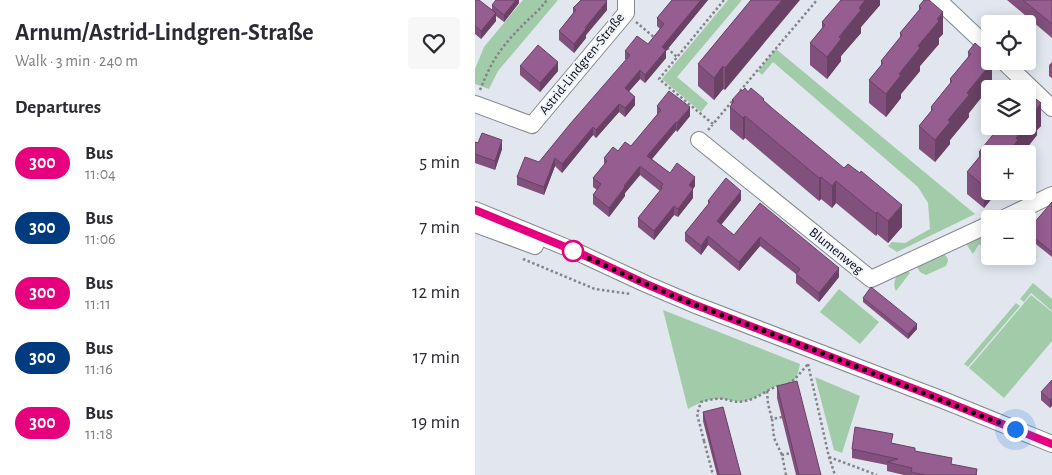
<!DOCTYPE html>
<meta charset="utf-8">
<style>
:root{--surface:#fff;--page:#f7f7f7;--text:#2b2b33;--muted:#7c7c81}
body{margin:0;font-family:"Alegreya Sans",sans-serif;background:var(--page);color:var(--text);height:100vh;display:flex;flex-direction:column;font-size:19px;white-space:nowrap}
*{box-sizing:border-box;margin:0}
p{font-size:16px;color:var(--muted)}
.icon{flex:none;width:28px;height:28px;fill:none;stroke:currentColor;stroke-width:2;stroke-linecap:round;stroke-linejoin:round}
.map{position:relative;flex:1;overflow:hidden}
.details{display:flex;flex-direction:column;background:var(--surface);width:475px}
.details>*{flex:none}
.badge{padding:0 10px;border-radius:16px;font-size:18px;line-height:32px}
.fabs{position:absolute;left:506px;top:15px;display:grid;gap:10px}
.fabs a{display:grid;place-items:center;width:55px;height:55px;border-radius:5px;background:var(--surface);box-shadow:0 2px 12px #0003;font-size:25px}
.you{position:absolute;width:25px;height:25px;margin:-12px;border:4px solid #fff;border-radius:50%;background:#1a73e8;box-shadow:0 0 0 8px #1a73e833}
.map>.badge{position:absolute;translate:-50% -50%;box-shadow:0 0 0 2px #fff}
h2{padding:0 15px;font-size:19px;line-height:45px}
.round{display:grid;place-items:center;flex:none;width:52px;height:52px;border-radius:5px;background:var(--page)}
.headline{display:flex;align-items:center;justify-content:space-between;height:85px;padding:0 15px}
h1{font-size:24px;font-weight:700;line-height:38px}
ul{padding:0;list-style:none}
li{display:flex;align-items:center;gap:15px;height:65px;padding:0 15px}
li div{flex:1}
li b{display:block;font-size:19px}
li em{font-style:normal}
li .badge{min-width:55px;font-weight:700;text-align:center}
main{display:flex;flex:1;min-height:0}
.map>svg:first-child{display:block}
.green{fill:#a2cbaa}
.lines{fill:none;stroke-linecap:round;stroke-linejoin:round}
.minor-casing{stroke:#83878e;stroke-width:18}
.path{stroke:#82848a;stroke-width:2.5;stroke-dasharray:2.5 2.5;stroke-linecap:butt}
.minor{stroke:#fff;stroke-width:16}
.wall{fill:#81507c}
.shaded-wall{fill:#694165}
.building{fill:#965d90;stroke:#694165}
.line-casing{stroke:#fff;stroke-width:11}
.line{stroke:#e6007e;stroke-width:8}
.walk{stroke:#0b0c0e;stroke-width:5;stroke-dasharray:0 9}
.stop-dot{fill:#fff;stroke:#e6007e;stroke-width:2.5}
.labels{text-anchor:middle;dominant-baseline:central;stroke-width:4;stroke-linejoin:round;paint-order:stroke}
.street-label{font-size:14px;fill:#0b0c0e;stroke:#eff3fb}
</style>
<main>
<section class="details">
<div class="headline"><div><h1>Arnum/Astrid-Lindgren-Straße</h1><p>Walk · 3 min · 240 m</p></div><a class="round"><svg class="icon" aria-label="heart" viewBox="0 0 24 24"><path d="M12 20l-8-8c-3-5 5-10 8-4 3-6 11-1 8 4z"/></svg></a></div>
<h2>Departures</h2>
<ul>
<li><span class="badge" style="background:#e6007e;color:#fff">300</span><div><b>Bus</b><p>11:04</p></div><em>5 min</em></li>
<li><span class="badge" style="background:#003b80;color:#fff">300</span><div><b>Bus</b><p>11:06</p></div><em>7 min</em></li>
<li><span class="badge" style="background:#e6007e;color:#fff">300</span><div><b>Bus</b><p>11:11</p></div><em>12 min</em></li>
<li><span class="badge" style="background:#003b80;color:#fff">300</span><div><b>Bus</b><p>11:16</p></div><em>17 min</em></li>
<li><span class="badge" style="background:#e6007e;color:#fff">300</span><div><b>Bus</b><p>11:18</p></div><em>19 min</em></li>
</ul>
</section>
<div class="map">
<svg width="577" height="475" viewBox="0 0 577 475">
<rect width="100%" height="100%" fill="#e2e6ee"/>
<!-- green -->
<path class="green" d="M48 0H83L23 71 14 89 0 84V69L9 47Z
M253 0H267L202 77 233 103 226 112 187 79Z
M301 49 500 214 422 252 413 246 417 242 430 243 455 229 453 203 443 187 298 62 287 75 283 71Z
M508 236 514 237 515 236V253L504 244 498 254 489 241Z
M469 254 472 257 473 261 471 266 451 275 445 272 442 267 446 261Z
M429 268 435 273 421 291C416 281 423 274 429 268Z
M558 283 577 299V311L556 293 549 302 545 299Z
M364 289 404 322 385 344 345 312Z
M556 295 577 312V341L529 398 494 368Z
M541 303 545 306 493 367 489 364Z
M188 310 325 364C324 369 323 375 320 379 316 385 308 384 302 386 291 390 282 398 270 401 262 403 255 399 247 399 235 398 224 403 213 409Z
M340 377 385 396 367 453 359 450Z"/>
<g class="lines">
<defs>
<path id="minor" d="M463 0 515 49
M528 61 577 108
M0 104 57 125 151 13V0
M224 140 396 279 515 224
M0 210 100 251 171 284 218 304 468 400 577 444
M527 219 577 195
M0 224 60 246"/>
</defs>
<!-- minor casing -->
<use href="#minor" class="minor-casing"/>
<!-- path -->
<path class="path" d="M161 22 180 38
M192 48 202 57
M5 90C15 65 23 51 42 31 52 20 63 12 72 0
M265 91 342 0
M238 124 184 79 249 0
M233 130 259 99
M48 259 120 289 156 294
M333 364 354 457 360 475
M313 384 320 379 333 364
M292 391 293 404 297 419
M307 417 297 419 299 438 307 455
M229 441 222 414 226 402C233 400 241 398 250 399 256 401 263 403 270 401 282 399 291 390 303 386
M229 441 238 475
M354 457 402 475
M311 475 307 455 316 453"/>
<!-- minor -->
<use href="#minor" class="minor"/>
</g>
<!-- wall -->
<path class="wall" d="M0 0 17 10V5L44 0V3L29 22 21 16V21L6 39 0 34Z
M197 0H233L191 51V58L170 83 165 79 154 91 160 105 150 117 144 112 121 138 118 135 87 173 80 166 69 195 42 185V177L64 162 151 60 150 59V51L173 44 185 29 182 26V18Z
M276 0 250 90 248 89 239 100 223 86V64Z
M405 0V5L386 27V33L366 56V61L352 79 335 65V43L347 28V22Z
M449 0 468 34 464 38V44L445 66V71L426 94V98L411 117 394 103V80L406 66V61L425 38V33L444 10V6Z
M532 0H577V38Z
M98 8 132 10 111 35V38L99 53 84 40V31L98 13Z
M493 52 517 61V80L513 85V89L494 113V117L475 140V144L460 162 444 149V126L456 111V107L475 84V79L493 57Z
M577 62V78L574 76V65Z
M45 66 83 71 65 92 45 75Z
M267 91 273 92 289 101 427 227 413 243 402 234 401 236 361 203 357 208 346 199 344 201 270 138 268 140 255 129V107L257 103V100Z
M182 106 215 116 202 132 201 130 177 159 195 173 220 186 218 189V198L203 217 199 215 179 240 163 227V218L185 191 165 175 150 193V196L134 217 118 204V195L122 190 118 187V178L129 165V158L143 151 156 146 182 115Z
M524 126H566L562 130V135L547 154H515V191H523L509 208 492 194V172L504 157V152L524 129Z
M0 142 27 149 20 170 0 163Z
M266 200 246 225 259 235 285 203 364 277 344 302 321 283V274L285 246 264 271 233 245 226 255 210 241V233L233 205V201Z
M577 202V257L552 237V219L559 223Z
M388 298 442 329 433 339 388 302Z
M577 380 575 408 566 400V392Z
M302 386 346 475H321L302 398Z
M228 412 266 475H242L228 421Z
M418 443 477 464 502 475H429L412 471V465L377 458V449Z"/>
<!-- shaded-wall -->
<path class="shaded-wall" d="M41 0H44V3L29 22V15Z
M226 0H233L191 51V58L170 83V75L187 47Z
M307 0H325L250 90V68Z
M390 0H405V5L386 27V33L366 56V61L352 79V57L384 8Z
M132 1V10L111 35V38L99 53V44L110 28Z
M468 12V34L464 38V44L445 66V71L426 94V98L411 117V94L424 74 462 19Z
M21 13V21L6 39V31Z
M515 60V61H517V80L513 85V89L494 113V117L475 140V144L460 162V140L473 120Z
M83 62V71L65 92V83Z
M248 66V89L239 100V78Z
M165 70V79L150 96V88Z
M160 97V105L150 117V108Z
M566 103V126L562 130V135L547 154H532L541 138 551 126H552V124L560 111Z
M144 104V112L121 138V130Z
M215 107V116L202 132V123Z
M270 116V138L268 140V118Z
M201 122V130L172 165V156Z
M118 127V135L87 173V164Z
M27 140V149L20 170V161Z
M80 158V166L69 195V187Z
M165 166V175L150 193V196L134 217V208L149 186Z
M220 177V186L214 194V185Z
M346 177V199L344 201V178Z
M515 178V191H523L509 208V186Z
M361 181V203L357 208V186Z
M218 189V198L203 217V209Z
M266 191V200L242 230V221Z
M427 205V227L413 243V221Z
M199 206V215L179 240V231Z
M402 212V234L401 236V214Z
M233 236V245L226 255V246Z
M285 237V246L264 271V262Z
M364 268V277L344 302V293Z
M442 324V329L433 339V334Z
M577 398V406L575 408V400Z"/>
<!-- building -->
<path class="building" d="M0 0H4L21 13 6 31 0 26Z
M21 0H41L29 15 17 5Z
M106 0H131L132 1 110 28 111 29 99 44 84 31 101 10 98 8Z
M197 0H226L187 47 191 50 170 75 165 70 150 88 160 97 150 108 144 104 121 130 118 127 87 164 80 158 69 187 42 177 50 157 64 162 95 124 155 55 150 51 162 36 173 44 189 24 182 18Z
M276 0H307L250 68 248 66 239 78 223 64Z
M366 0H390L384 8 386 10 364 37 366 39 352 57 335 43 350 25 347 22Z
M449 0H454L468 12 462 19 464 21 443 46 445 48 424 74 426 75 411 94 394 80 408 63 406 61 427 35 425 33 446 8 444 6Z
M548 0H577V24Z
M500 43 515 56V60L511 65 513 67 492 93 494 95 473 120 475 122 460 140 444 126 458 109 456 107 477 81 475 79 496 54 493 52Z
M63 45 83 62 65 83 45 66Z
M270 88 273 92 276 88 289 99 288 100 297 108 369 168 373 164 385 173 386 171 427 205 413 221 402 212 401 214 361 181 357 186 346 177 344 178 270 116 268 118 255 107 259 101 257 100 266 90 267 91Z
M194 91 215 107 202 123 201 122 172 156 195 173 202 163 220 177 214 185 218 189 203 209 199 206 179 231 163 218 187 188 186 187 188 184 165 166 149 186 150 187 134 208 118 195 126 184 118 178 132 161 129 158 138 147 143 151 150 142 156 146 186 110 182 106Z
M552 92 566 103 560 111 562 112 552 124Z
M525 126H551L541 138 543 140 532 154H515V178L509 186 492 172 507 154 504 152Z
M7 133 27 140 20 161 0 154V142L3 143Z
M251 178 266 191 242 221 259 235 285 203 364 268 344 293 321 274 325 269 285 237 264 262 233 236 226 246 210 233 235 202 233 201Z
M577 202V252L552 232V219H541L550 215 559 223Z
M396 287 442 324 433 334 388 298Z
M577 380V398L575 400 566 392Z
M322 381 346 475H324L302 386Z
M248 407 266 475H244L228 412Z
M380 427 418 434 416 443 440 448V451L477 458 476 464 502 469 501 475H502H450L436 472 437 468 412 462 423 459 377 449Z"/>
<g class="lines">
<defs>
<path id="line" d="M0 210 100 251 171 284 218 304 450 393 577 444"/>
</defs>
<!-- line casing -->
<use href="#line" class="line-casing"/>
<!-- line -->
<use href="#line" class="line"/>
<!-- walk -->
<path class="walk" d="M98 251 171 284 218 304 329 346 540 429"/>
</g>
<!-- markers -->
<circle class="stop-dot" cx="98" cy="251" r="10"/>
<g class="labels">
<!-- street labels -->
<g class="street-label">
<text transform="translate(107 64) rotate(-51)">Astrid-Lindgren-Straße</text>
<text transform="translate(361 251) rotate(39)">Blumenweg</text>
</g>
</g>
</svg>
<div class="fabs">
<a><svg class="icon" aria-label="locate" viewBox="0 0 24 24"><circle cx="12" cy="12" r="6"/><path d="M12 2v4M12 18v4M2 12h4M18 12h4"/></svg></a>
<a><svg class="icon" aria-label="layers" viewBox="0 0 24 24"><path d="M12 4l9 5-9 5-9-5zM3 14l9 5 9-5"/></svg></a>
<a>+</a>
<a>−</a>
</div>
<div class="you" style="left:540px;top:429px"></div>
</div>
</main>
